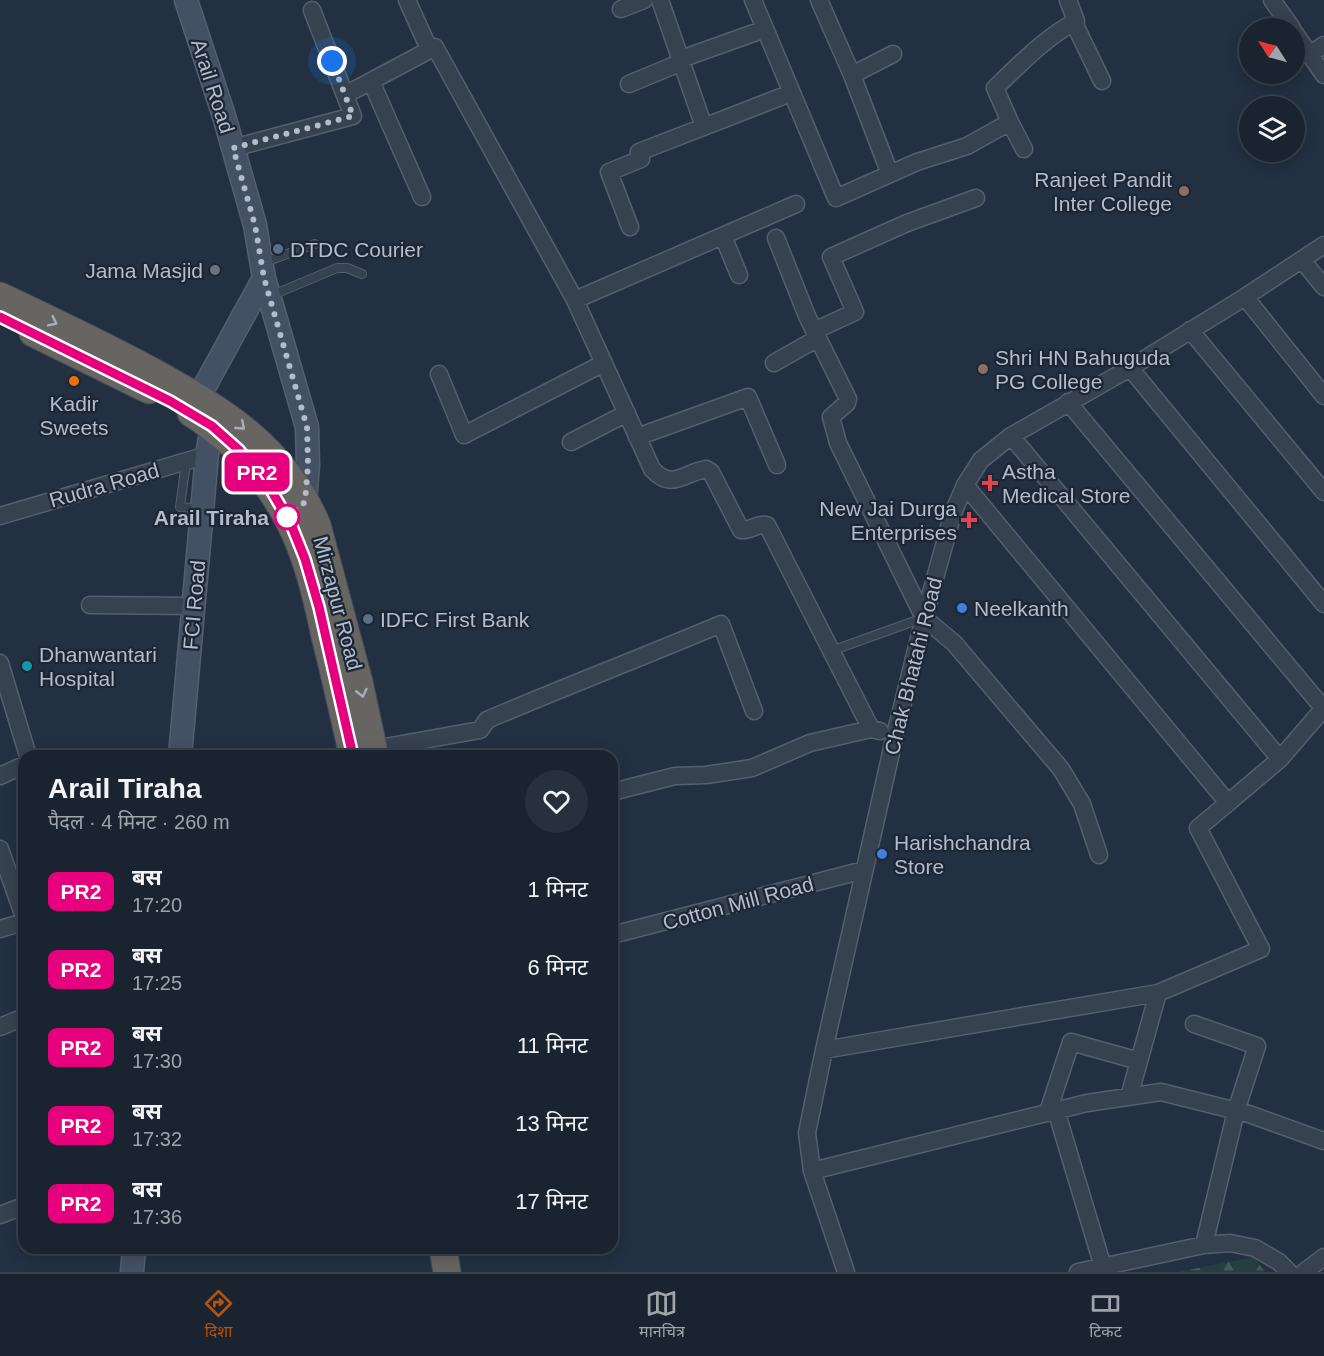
<!DOCTYPE html>
<html lang="hi">
<meta charset="utf-8">
<style>
:root{--surface:#1a2431;--page:#27303d;--text:#f1f3f6;--muted:#9fa4ab;--line:#38414d;--accent:#b45309}
body{margin:0;font-family:Arial,"Noto Sans Devanagari",sans-serif;background:var(--page);color:var(--text);height:100vh;display:flex;flex-direction:column;font-size:22px;white-space:nowrap}
*{box-sizing:border-box;margin:0}
p{font-size:20px;color:var(--muted)}
.icon{flex:none;width:33px;height:33px;fill:none;stroke:currentColor;stroke-width:2;stroke-linecap:round;stroke-linejoin:round}
.map{position:relative;flex:1;overflow:hidden}
.side{position:absolute;left:18px;top:750px;width:600px;height:504px;display:flex;flex-direction:column;background:var(--surface);border-radius:18px;box-shadow:0 3px 15px #0003,0 0 0 2px var(--line)}
.side>*{flex:none}
.badge{padding:0 12px;border-radius:9px;font-size:21px;line-height:39px}
.needle{width:39px;rotate:306deg}
.tools{position:absolute;left:1239px;top:18px;display:grid;gap:12px}
.tools a{display:grid;place-items:center;width:66px;height:66px;border-radius:50%;background:var(--surface);box-shadow:0 3px 15px #0003,0 0 0 2px var(--line);font-size:30px}
.you{position:absolute;width:30px;height:30px;margin:-15px;border:4px solid #fff;border-radius:50%;background:#1a73e8;box-shadow:0 0 0 9px #1a73e833}
.map>.badge{position:absolute;translate:-50% -50%;box-shadow:0 0 0 3px #fff}
.round{display:grid;place-items:center;flex:none;width:63px;height:63px;border-radius:32px;background:var(--page)}
.head{display:flex;align-items:center;justify-content:space-between;height:102px;padding:0 30px}
h1{font-size:28px;font-weight:800;line-height:45px}
ul{padding:0;list-style:none}
li{display:flex;align-items:center;gap:18px;height:78px;padding:0 30px}
li div{flex:1}
li b{display:block;font-size:22px}
li em{font-style:normal}
li .badge{min-width:66px;font-weight:700;text-align:center}
.tabs{display:flex;justify-content:space-around;align-items:center;height:84px;border-top:2px solid var(--line);background:var(--surface);font-size:16px;color:var(--muted)}
.tabs a{display:grid;justify-items:center;gap:3px}
.tabs .current{color:var(--accent)}
.map>svg:first-child{display:block}
.forest{fill:url(#forest-firs)}
.lines{fill:none;stroke-linecap:round;stroke-linejoin:round}
.service-casing{stroke:#555f6e;stroke-width:10}
.minor-casing{stroke:#555f6e;stroke-width:19}
.secondary-casing{stroke:#555f6e;stroke-width:25}
.trunk-casing{stroke:#424c5b;stroke-width:29}
.service{stroke:#374250;stroke-width:8}
.minor{stroke:#374250;stroke-width:16}
.secondary{stroke:#445064;stroke-width:22}
.trunk{stroke:#666562;stroke-width:27}
.oneway{stroke:#a7afbb}
.line-casing{stroke:#fff;stroke-width:14}
.line{stroke:#e6007e;stroke-width:9}
.walk{stroke:#b3bccb;stroke-width:6;stroke-dasharray:0 10.8}
.education-dot{fill:#8d6e63;stroke:#1c2635;stroke-width:2}
.service-dot{fill:#5c6f8a;stroke:#1c2635;stroke-width:2}
.worship-dot{fill:#6b7280;stroke:#1c2635;stroke-width:2}
.food-dot{fill:#e8710a;stroke:#1c2635;stroke-width:2}
.health-dot{fill:#e0444e;stroke:#1c2635;stroke-width:2}
.stop-dot{fill:#fff;stroke:#e6007e;stroke-width:3}
.shop-dot{fill:#3f7fe0;stroke:#1c2635;stroke-width:2}
.culture-dot{fill:#0f9aa8;stroke:#1c2635;stroke-width:2}
.labels{text-anchor:middle;dominant-baseline:central;stroke-width:4.5;stroke-linejoin:round;paint-order:stroke}
.street-label{font-size:21px;fill:#b3bccb;stroke:#1c2635}
.poi-label{font-size:21px;fill:#b3bccb;stroke:#1c2635;text-anchor:start}
.stop-label{font-size:21px;font-weight:bold;fill:#b3bccb;stroke:#1c2635;text-anchor:end}
</style>
<div class="map">
<svg width="1324" height="1272" viewBox="0 0 1324 1272">
<defs>
<pattern id="forest-firs" width="22" height="20" patternUnits="userSpaceOnUse" patternTransform="scale(1.5)"><rect width="22" height="20" fill="#243e42"/><path d="M5 1l3.5 6h-7zM16 11l3.5 6h-7z" fill="#41585c"/></pattern>
</defs>
<rect width="100%" height="100%" fill="#223041"/>
<!-- forest -->
<path class="forest" d="M1254 1257 1265 1272H1178Z"/>
<g class="lines">
<defs>
<path id="service" d="M262 263 315 244
M270 296 337 268H347L362 274
M186 462 180 507 202 509
M831 651 923 618"/>
<path id="minor" d="M407 0 429 49
M660 0 704 127
M753 0 836 198 917 162 967 146 1010 122 995 88C1021 63 1045 38 1076 21L1068 0
M819 0 852 75
M1272 0 1292 28
M621 9 644 0
M1074 23 1102 81
M1294 32 1324 75
M1310 54 1324 45
M681 59 765 29
M371 81 422 197
M629 84 682 62
M345 95 435 47 575 300 652 469C672 491 683 473 706 469L711 472 741 530C751 531 757 523 767 525L871 729
M1010 122 1024 149
M233 148 353 116 312 10
M890 174 852 75 893 54
M630 227 609 172 641 159 639 152 791 93
M723 236 739 275
M776 238 807 316 848 399 847 403 831 417 838 443 924 618 954 643 1061 769 1082 804 1099 855
M1302 260 1324 287
M1245 297 1324 396
M575 300 796 204
M1190 330 1324 492
M814 331 855 312 831 257 907 223 976 198
M774 363 818 338
M1130 368 1324 604
M439 374 464 435 604 363
M1068 402 1324 709
M1011 436 1280 759
M637 437 748 397 777 465
M571 442 627 413
M965 485 1228 803 1280 759 1324 708
M0 516 207 455
M90 605 194 606
M0 663 28 756
M374 749 480 730 487 720C564 687 643 657 721 624L754 711
M0 776 24 765
M612 792 675 776 706 775 752 768 810 743 871 729 880 731
M0 849 24 917
M0 929 24 922
M612 935 864 870
M1194 1024 1257 1046 1236 1111 1204 1245
M0 1027 24 1017
M824 1050 1158 993 1261 949 1198 828 1228 803
M1129 1097 1158 993
M1056 1110 1103 1267
M1048 1112 1071 1042 1139 1061
M812 1171 1087 1103 1161 1092 1249 1114 1324 1141
M0 1215 24 1206
M846 1272 812 1171 807 1133 824 1050 895 735 924 618 953 513 965 485 981 460 1011 436 1130 368 1245 297 1324 245
M1078 1272 1204 1245 1230 1243 1255 1248 1279 1262 1289 1272
M1304 1272 1324 1257"/>
<path id="secondary" d="M186 0 224 116 255 225 264 278 307 427 308 465 305 503
M190 413 264 278
M180 756 207 455 212 426
M132 1272 134 1248"/>
<path id="trunk" d="M0 296C53 321 106 346 157 374 227 413 284 448 317 525L359 682 375 756
M33 333 149 390
M191 413C234 440 267 478 290 523 308 558 317 599 325 636 335 676 344 716 353 756
M443 1248 447 1272"/>
</defs>
<!-- service casing -->
<use href="#service" class="service-casing"/>
<!-- minor casing -->
<use href="#minor" class="minor-casing"/>
<!-- secondary casing -->
<use href="#secondary" class="secondary-casing"/>
<!-- trunk casing -->
<use href="#trunk" class="trunk-casing"/>
<!-- service -->
<use href="#service" class="service"/>
<!-- minor -->
<use href="#minor" class="minor"/>
<!-- secondary -->
<use href="#secondary" class="secondary"/>
<!-- trunk -->
<use href="#trunk" class="trunk"/>
</g>
<!-- one-way arrows -->
<defs><path id="oneway-chevron" d="M-2-3.5L2.5 0L-2 3.5" fill="none" stroke-width="1.6" stroke-linecap="round" stroke-linejoin="round" transform="scale(1.5)"/></defs>
<g class="oneway">
<use href="#oneway-chevron" transform="translate(53 322) rotate(26)"/>
<use href="#oneway-chevron" transform="translate(241 426) rotate(41)"/>
<use href="#oneway-chevron" transform="translate(362 693) rotate(77)"/>
</g>
<g class="lines">
<defs>
<path id="line" d="M0 317 170 401 212 426 239 450 271 490 291 524 305 559 319 607 353 756"/>
</defs>
<!-- line casing -->
<use href="#line" class="line-casing"/>
<!-- line -->
<use href="#line" class="line"/>
<!-- walk -->
<path class="walk" d="M287 517 305 502 308 465 307 427 264 278 255 225 233 148 353 116 332 61"/>
</g>
<!-- markers -->
<g class="education-dot">
<circle cx="1184" cy="191" r="6"/>
<circle cx="983" cy="369" r="6"/>
</g>
<g class="service-dot">
<circle cx="278" cy="249" r="6"/>
<circle cx="368" cy="619" r="6"/>
</g>
<circle class="worship-dot" cx="215" cy="270" r="6"/>
<circle class="food-dot" cx="74" cy="381" r="6"/>
<g class="health-dot">
<path d="M987 474h6v6h6v6h-6v6h-6v-6h-6v-6h6z"/>
<path d="M966 511h6v6h6v6h-6v6h-6v-6h-6v-6h6z"/>
</g>
<circle class="stop-dot" cx="287" cy="517" r="12"/>
<g class="shop-dot">
<circle cx="962" cy="608" r="6"/>
<circle cx="882" cy="854" r="6"/>
</g>
<circle class="culture-dot" cx="27" cy="666" r="6"/>
<g class="labels">
<!-- street labels -->
<g class="street-label">
<text transform="translate(213 86) rotate(72)">Arail Road</text>
<text transform="translate(104 485) rotate(-16)">Rudra Road</text>
<text transform="translate(338 603) rotate(75)">Mirzapur Road</text>
<text transform="translate(194 605) rotate(-85)">FCI Road</text>
<text transform="translate(913 666) rotate(-76)">Chak Bhatahi Road</text>
<text transform="translate(738 903) rotate(-15)">Cotton Mill Road</text>
</g>
<!-- poi labels -->
<g class="poi-label">
<text x="1172" y="179" text-anchor="end">Ranjeet Pandit<tspan x="1172" dy="24">Inter College</tspan></text>
<text x="290" y="249">DTDC Courier</text>
<text x="203" y="270" text-anchor="end">Jama Masjid</text>
<text x="995" y="357">Shri HN Bahuguda<tspan x="995" dy="24">PG College</tspan></text>
<text x="74" y="403" text-anchor="middle">Kadir<tspan x="74" dy="24">Sweets</tspan></text>
<text x="1002" y="471">Astha<tspan x="1002" dy="24">Medical Store</tspan></text>
<text x="957" y="508" text-anchor="end">New Jai Durga<tspan x="957" dy="24">Enterprises</tspan></text>
<text x="974" y="608">Neelkanth</text>
<text x="380" y="619">IDFC First Bank</text>
<text x="39" y="654">Dhanwantari<tspan x="39" dy="24">Hospital</tspan></text>
<text x="894" y="842">Harishchandra<tspan x="894" dy="24">Store</tspan></text>
</g>
<!-- stop labels -->
<g class="stop-label">
<text x="269" y="517">Arail Tiraha</text>
</g>
</g>
</svg>
<div class="tools">
<a><svg class="needle" viewBox="-14 -14 28 28"><path d="M0-13l5 13h-10z" fill="#e53935"/><path d="M0 13l5-13h-10z" fill="#9fa4ab"/></svg></a>
<a><svg class="icon" aria-label="layers" viewBox="0 0 24 24"><path d="M12 4l9 5-9 5-9-5zM3 14l9 5 9-5"/></svg></a>
</div>
<div class="you" style="left:332px;top:61px"></div>
<b class="badge" style="left:257px;top:472px;background:#e6007e;color:#fff">PR2</b>
<section class="side">
<div class="head"><div><h1>Arail Tiraha</h1><p>पैदल · 4 मिनट · 260 m</p></div><a class="round"><svg class="icon" aria-label="heart" viewBox="0 0 24 24"><path d="M12 20l-8-8c-3-5 5-10 8-4 3-6 11-1 8 4z"/></svg></a></div>
<ul>
<li><span class="badge" style="background:#e6007e;color:#fff">PR2</span><div><b>बस</b><p>17:20</p></div><em>1 मिनट</em></li>
<li><span class="badge" style="background:#e6007e;color:#fff">PR2</span><div><b>बस</b><p>17:25</p></div><em>6 मिनट</em></li>
<li><span class="badge" style="background:#e6007e;color:#fff">PR2</span><div><b>बस</b><p>17:30</p></div><em>11 मिनट</em></li>
<li><span class="badge" style="background:#e6007e;color:#fff">PR2</span><div><b>बस</b><p>17:32</p></div><em>13 मिनट</em></li>
<li><span class="badge" style="background:#e6007e;color:#fff">PR2</span><div><b>बस</b><p>17:36</p></div><em>17 मिनट</em></li>
</ul>
</section>
</div>
<nav class="tabs">
<a class="current"><svg class="icon" aria-label="directions" viewBox="0 0 24 24"><path d="M12 3l9 9-9 9-9-9zM9 14v-3h6M13 9l2 2-2 2"/></svg>दिशा</a>
<a><svg class="icon" aria-label="map" viewBox="0 0 24 24"><path d="M3 6l6-2 6 2 6-2v14l-6 2-6-2-6 2zM9 4v14M15 6v14"/></svg>मानचित्र</a>
<a><svg class="icon" aria-label="tickets" viewBox="0 0 24 24"><path d="M3 7h18v10H3zM15 7v10"/></svg>टिकट</a>
</nav>
